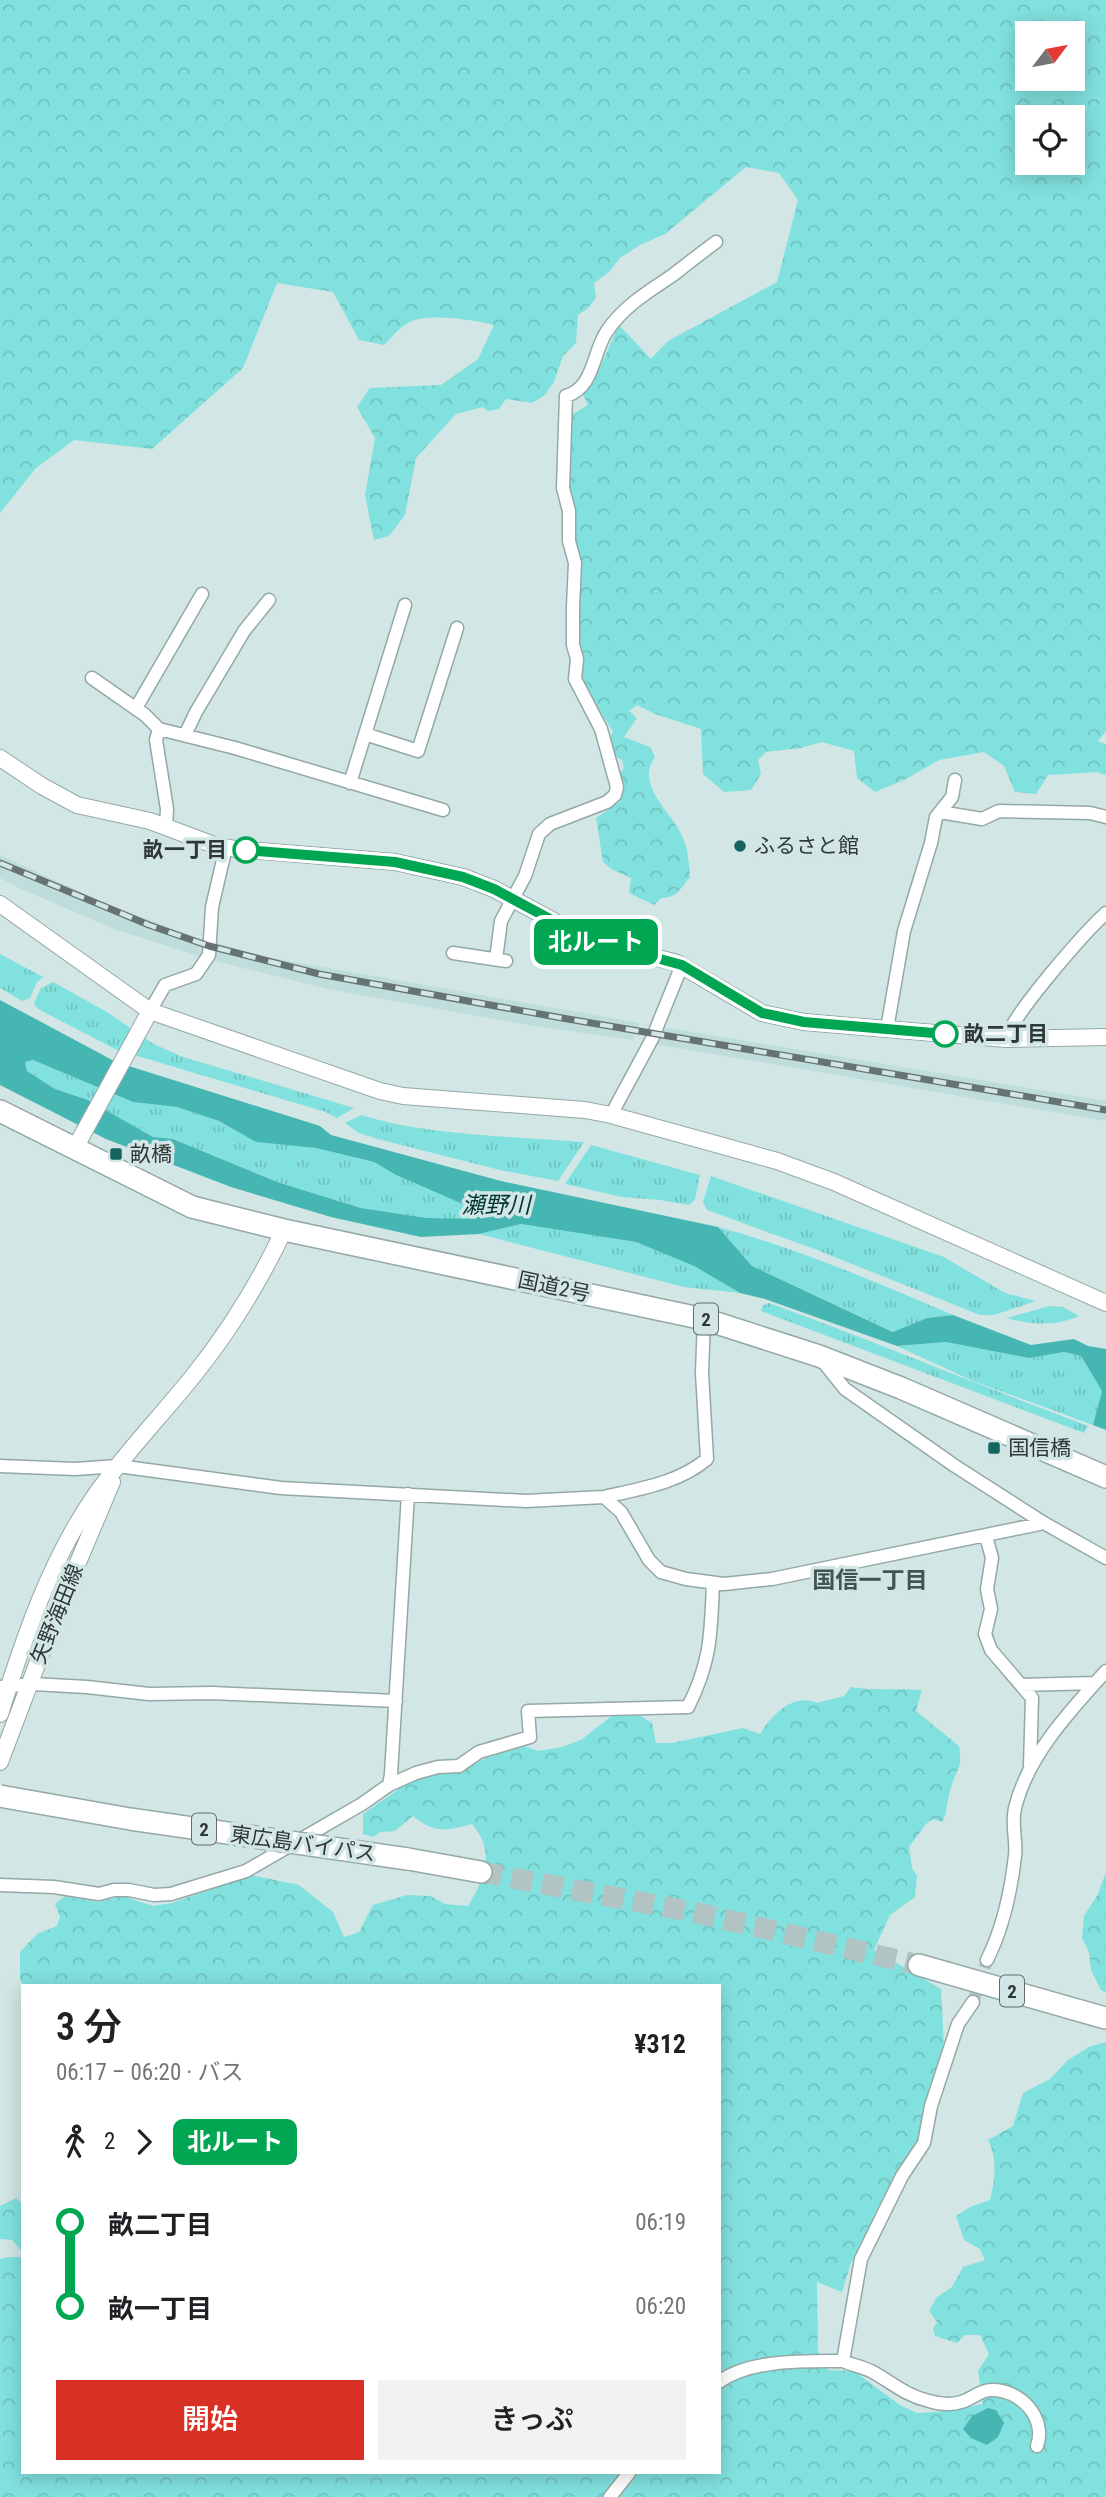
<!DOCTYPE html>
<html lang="ja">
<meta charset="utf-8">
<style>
:root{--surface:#fff;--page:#f2f2f2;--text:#202124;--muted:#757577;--accent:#d93025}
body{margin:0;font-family:"Roboto Condensed","Noto Sans JP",sans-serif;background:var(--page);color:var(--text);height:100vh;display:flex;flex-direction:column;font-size:26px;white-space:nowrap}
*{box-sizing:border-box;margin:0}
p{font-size:23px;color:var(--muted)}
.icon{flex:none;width:38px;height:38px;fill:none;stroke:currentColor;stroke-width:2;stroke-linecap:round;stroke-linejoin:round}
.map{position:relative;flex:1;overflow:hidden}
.panel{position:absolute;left:21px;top:1984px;width:700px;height:490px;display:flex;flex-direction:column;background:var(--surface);border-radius:0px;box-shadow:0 4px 18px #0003}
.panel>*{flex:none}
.badge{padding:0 14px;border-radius:10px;font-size:24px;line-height:46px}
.needle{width:46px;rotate:58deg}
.controls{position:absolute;left:1015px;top:21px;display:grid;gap:14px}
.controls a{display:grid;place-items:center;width:70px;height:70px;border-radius:0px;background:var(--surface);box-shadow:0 4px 18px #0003;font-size:35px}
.map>.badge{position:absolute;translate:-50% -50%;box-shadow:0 0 0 4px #fff}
.legs{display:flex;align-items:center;gap:10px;height:77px;padding:0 35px;font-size:23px}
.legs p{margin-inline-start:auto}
.headline{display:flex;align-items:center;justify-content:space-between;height:119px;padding:0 35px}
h1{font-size:38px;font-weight:600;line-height:52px}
.cta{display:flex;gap:14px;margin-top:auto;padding:14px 35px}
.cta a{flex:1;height:80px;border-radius:0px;background:var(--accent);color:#fff;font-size:28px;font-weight:600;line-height:80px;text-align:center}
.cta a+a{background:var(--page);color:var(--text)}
ul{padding:0 35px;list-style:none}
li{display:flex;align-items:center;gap:24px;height:84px;font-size:26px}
li i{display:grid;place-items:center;width:10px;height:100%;margin:0 9px;background:currentColor}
li i::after{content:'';width:18px;height:18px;margin:-9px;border:5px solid;border-radius:50%;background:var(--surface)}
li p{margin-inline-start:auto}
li:first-child i{background:linear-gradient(#0000 50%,currentColor 0)}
li:last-child i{background:linear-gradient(currentColor 50%,#0000 0)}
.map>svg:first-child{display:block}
.built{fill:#bedddb}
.grass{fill:url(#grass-tufts)}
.forest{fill:url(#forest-crowns);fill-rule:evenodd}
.water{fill:#46b6b3;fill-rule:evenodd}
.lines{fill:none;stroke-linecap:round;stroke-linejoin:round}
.street-tunnel{stroke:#b1c3c2;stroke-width:12;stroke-dasharray:12 6;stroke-linecap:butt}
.highway-tunnel{stroke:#b1c3c2;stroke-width:21;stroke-dasharray:21 10;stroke-linecap:butt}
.street-casing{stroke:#94a8a6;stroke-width:15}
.secondary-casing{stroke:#94a8a6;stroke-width:18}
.highway-casing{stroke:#94a8a6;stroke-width:24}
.street{stroke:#fff;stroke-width:12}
.secondary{stroke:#fff;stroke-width:16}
.highway{stroke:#fff;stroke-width:21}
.rail-casing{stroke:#677372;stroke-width:7}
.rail{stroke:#d1e6e5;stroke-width:4.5;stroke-dasharray:13;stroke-linecap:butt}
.highway-bridge-casing{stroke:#94a8a6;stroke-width:24;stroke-linecap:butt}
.highway-bridge{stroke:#fff;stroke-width:21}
.line-1-casing{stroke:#fff;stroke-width:16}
.line-1{stroke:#00a651;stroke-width:10}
.poi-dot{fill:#146462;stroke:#d1e6e5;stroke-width:2.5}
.stop-1-dot{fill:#fff;stroke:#00a651;stroke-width:3.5}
.labels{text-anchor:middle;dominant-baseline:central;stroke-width:7;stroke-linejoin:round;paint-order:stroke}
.shield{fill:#d1e6e5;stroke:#606c6b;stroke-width:2}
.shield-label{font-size:19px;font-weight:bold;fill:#303837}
.poi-label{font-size:21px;fill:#303837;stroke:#d1e6e5;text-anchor:start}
.stop-label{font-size:21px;font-weight:bold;fill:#303837;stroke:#d1e6e5;text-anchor:end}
.street-label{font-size:21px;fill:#303837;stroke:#d1e6e5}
.water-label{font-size:23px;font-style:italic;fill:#003635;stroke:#d1e6e5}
.neighbourhood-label{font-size:23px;font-weight:bold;fill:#425352;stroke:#d1e6e5}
</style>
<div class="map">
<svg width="1106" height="2497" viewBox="0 0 1106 2497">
<defs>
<pattern id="grass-tufts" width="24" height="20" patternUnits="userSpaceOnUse" patternTransform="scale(1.75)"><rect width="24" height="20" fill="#81e1de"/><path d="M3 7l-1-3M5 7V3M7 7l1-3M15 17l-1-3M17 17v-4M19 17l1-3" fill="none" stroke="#70c2bf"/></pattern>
<pattern id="forest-crowns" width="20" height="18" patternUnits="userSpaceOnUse" patternTransform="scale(1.75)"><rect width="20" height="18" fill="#81e1de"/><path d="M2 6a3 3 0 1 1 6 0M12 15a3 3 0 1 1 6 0" fill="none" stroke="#70c2bf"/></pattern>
</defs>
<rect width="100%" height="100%" fill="#d1e6e5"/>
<!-- built -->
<path class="built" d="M0 855 109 905 198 938 266 957 639 1023 633 1040 534 1026 327 989 211 960 114 929 19 888 0 878Z
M650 1025 1106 1101V1121L643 1042Z"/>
<!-- grass -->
<path class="grass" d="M0 954 43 977 37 982 30 998 22 1001 0 988Z
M53 982 107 1012 152 1043 180 1056 354 1108 337 1118 326 1112 117 1050 38 1009 34 1003 41 988Z
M33 1060 133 1102 177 1107 219 1121 256 1142 316 1148 374 1162 396 1175 465 1205 472 1211 475 1220 427 1218 361 1208 277 1182 173 1139 153 1137 88 1100 55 1089 27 1071 24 1062Z
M361 1115C428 1136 513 1136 584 1142L558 1181 500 1170 374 1138 359 1133 345 1123Z
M591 1145 700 1175 695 1199 689 1205 660 1200 622 1197 565 1184Z
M711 1176 944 1257 1005 1293 1036 1301 994 1315H980L817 1250 707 1210 703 1202Z
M521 1224 636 1242 694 1266 740 1293 684 1287 479 1234Z
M718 1227C799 1249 876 1282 953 1315L927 1318 894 1332 752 1266Z
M769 1303C876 1342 981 1386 1088 1426L1084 1433 761 1311 762 1306Z
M1049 1306 1063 1307 1079 1316C1058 1326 1029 1325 1007 1318Z
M946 1342 1029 1358 1064 1352 1081 1356 1102 1391 1093 1425 973 1381 897 1346Z"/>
<!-- forest -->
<path class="forest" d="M0 0H1106V731L1098 741 1106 744V775L1097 772 1048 775 1036 794 1015 792 1004 766 984 752 939 760 906 779 875 792 857 778 854 751 822 742 801 748 766 752 758 760 761 774 751 790 724 792 703 774 701 729 655 714 637 705 629 711 637 718 624 737 650 747 655 757C635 785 670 810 681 834 688 847 689 862 690 877 682 887 676 899 661 898L654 905 629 893 631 878 611 869 603 862 596 818 621 801 619 775 624 768 622 760 611 754 608 741 613 731 584 688 567 482 571 415 588 405 583 395 593 383 619 325 651 359 668 341 777 282 798 200 779 173 746 167 665 234 640 245 620 258 609 272 594 283 596 298 588 308 578 315 576 343 563 356 554 382 544 396 532 403 506 399 499 409 488 411 483 407 456 414 416 458 405 515 389 536 374 540 365 495 375 438 357 407 370 388 441 385 478 359 494 325C475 320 426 312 408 323 399 328 391 338 384 345L359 340 333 292 277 283 243 368 152 449 74 440 36 468 0 513ZM1027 33H1073V79H1027ZM1027 117H1073V163H1027Z
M851 1687C876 1691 897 1688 922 1690L916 1711 959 1746C962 1767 959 1765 952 1784 948 1796 947 1810 943 1822L933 1819 926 1824 909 1847 912 1868 917 1876 915 1897 890 1915 874 1950 941 1989 944 2046 928 2100 923 2128 916 2144 883 2198 851 2263 842 2292 817 2282 818 2351 828 2370 854 2371 900 2405 917 2413 947 2411 983 2404 978 2371 989 2354 980 2335H965L957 2343 935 2336 933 2329 937 2322 929 2311 937 2297 952 2287 963 2267 985 2260 980 2249 964 2240 956 2216 970 2207 990 2200C995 2179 998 2160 988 2140L1013 2126 1023 2093 1050 2079 1068 2060 1089 2047 1106 2042V2497H0V2259L9 2257H23V2473H719V1986L23 1987 20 1979V1952L37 1934 57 1926 60 1917 55 1904 65 1896 99 1902 122 1896 153 1906 172 1903 251 1875 299 1885 333 1912 344 1937 359 1932 373 1905 407 1895 430 1896 445 1904 468 1906C485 1878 496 1852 472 1824 445 1831 436 1834 413 1816L395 1831 381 1832 373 1837 363 1834V1814L406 1784 431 1773 472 1765 499 1752 521 1745 538 1751 562 1747 581 1740 613 1715 641 1716 652 1723 656 1743H672L743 1728 760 1734C771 1715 794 1692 817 1703L844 1696Z
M1106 1872V1992L1101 1990 1091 1970 1089 1952 1082 1938 1084 1916 1098 1894Z
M16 2198 23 2205V2253L12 2240 0 2239V2206Z"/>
<!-- water -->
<path class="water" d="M0 1000 116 1062 320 1126 331 1135 501 1181 718 1227 752 1266 893 1332 927 1318 953 1315 1031 1345 1074 1339 1088 1346 1106 1349V1430L1093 1425 1102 1391 1081 1356 1064 1352 1029 1358 946 1342 897 1346 765 1299 740 1293 694 1266 636 1242 521 1224 479 1234 421 1237 331 1217 231 1187 106 1139 0 1085ZM33 1060 133 1102 177 1107 219 1121 256 1142 316 1148 374 1162 396 1175 465 1205 472 1211 475 1219 427 1218 361 1208 277 1182 173 1139 153 1137 88 1100 55 1089 27 1071 25 1062Z
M988 2408 996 2410 1004 2423 998 2437 987 2445 971 2438 963 2429 972 2416Z"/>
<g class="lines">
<!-- street-tunnel -->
<path class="street-tunnel" d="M973 2002 987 1960"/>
<!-- highway-tunnel -->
<path class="highway-tunnel" d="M481 1872 698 1913 919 1965"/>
<defs>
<path id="street" d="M92 678 145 715 159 729 235 748 443 810
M136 708 202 594
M159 729 156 740 167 809 166 826
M365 734 418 751 457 628
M185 735 196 712 244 631 269 600
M350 783 405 605
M940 812 982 819 999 811 1090 813 1106 817
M453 953 506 961
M496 959 501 921 525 876 539 834 550 824 607 802 615 795 617 787 601 729 575 679 577 659 573 645V607L575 563 569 541V511L563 488 566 396C595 387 592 353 607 331 624 306 649 291 673 275 687 264 701 253 716 242
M150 1011 165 985 196 974 209 955 212 907 226 847
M887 1029 904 931 931 843 936 817 952 797 955 780
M1006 1039C1013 1014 1084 933 1106 913
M611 1115 652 1039 682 965
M821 1359 845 1389 955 1466 1044 1523 1106 1558
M0 1466 75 1469 118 1466 281 1488 526 1501 604 1497 621 1512 649 1560 661 1572 686 1579 724 1584 772 1579 1044 1523
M604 1497C639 1489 679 1483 707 1459L702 1373 704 1319
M986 1536 992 1558 987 1589 991 1609 985 1634 991 1650 1032 1698 1030 1766
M1021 1685 1095 1683
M0 1687 33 1684 87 1687 149 1694 212 1693 396 1701
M389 1785 416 1773 438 1767 459 1766 479 1752 530 1737 528 1711 688 1707C711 1662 711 1633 713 1583
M0 1885 54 1887 99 1894 114 1890H129L154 1895 171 1894 246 1871 362 1804 389 1785 391 1774 408 1494
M987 1960C1003 1928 1011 1891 1015 1856 1017 1840 1011 1825 1015 1808 1028 1755 1070 1711 1106 1671
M973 2002 958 2024 931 2106 924 2143 902 2176 861 2259 843 2361C852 2365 863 2367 873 2372 892 2383 907 2396 929 2401 939 2404 952 2405 961 2402 972 2399 980 2390 991 2390 1020 2389 1047 2418 1037 2446
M719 2382C750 2359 806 2361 843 2361
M610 2497 629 2473"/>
<path id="secondary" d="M0 758 42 786 77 805 150 821 214 845 236 849 395 862 463 877 494 889 587 939 677 963 762 1013 804 1022 1006 1039 1106 1037
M0 904 150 1011 380 1091 403 1096 585 1110 611 1115 777 1161 834 1182 1106 1303
M74 1150 150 1011
M0 1714C24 1638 50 1560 96 1494 126 1452 162 1415 194 1375 230 1330 260 1281 284 1230
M0 1762 55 1617 112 1482"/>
<path id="highway" d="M0 1111 192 1207 284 1230 704 1319 819 1356 901 1388 1106 1477
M408 1859 481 1872
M919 1965 1105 2018"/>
</defs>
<!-- street casing -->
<use href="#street" class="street-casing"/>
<!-- secondary casing -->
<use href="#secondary" class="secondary-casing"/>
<!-- highway casing -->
<use href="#highway" class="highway-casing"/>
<!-- street -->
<use href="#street" class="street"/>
<!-- secondary -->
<use href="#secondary" class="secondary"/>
<!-- highway -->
<use href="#highway" class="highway"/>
<defs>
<path id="rail" d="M0 863 149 925 209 946 319 974 562 1018 1106 1110"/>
</defs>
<!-- rail casing -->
<use href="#rail" class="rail-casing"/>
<!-- rail -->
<use href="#rail" class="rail"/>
<defs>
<path id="highway-bridge" d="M0 1796 130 1819 408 1859"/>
</defs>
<!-- highway-bridge casing -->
<use href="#highway-bridge" class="highway-bridge-casing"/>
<!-- highway-bridge -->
<use href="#highway-bridge" class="highway-bridge"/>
</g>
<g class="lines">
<defs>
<path id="line-1" d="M246 850 395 862 463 877 494 889 587 939 682 965 762 1013 804 1022 945 1034"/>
</defs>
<!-- line-1 casing -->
<use href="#line-1" class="line-1-casing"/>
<!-- line-1 -->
<use href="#line-1" class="line-1"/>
</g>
<!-- markers -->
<g class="poi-dot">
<circle cx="740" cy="846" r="7"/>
<rect x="109" y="1147" width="14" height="14" rx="3.5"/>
<rect x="987" y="1441" width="14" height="14" rx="3.5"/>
</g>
<g class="stop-1-dot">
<circle cx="246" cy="850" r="12"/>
<circle cx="945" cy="1034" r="12"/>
</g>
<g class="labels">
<!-- shield labels -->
<g class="shield">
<rect x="694" y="1303.5" width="24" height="31" rx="5"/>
<rect x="192" y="1813.5" width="24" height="31" rx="5"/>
<rect x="1000" y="1975.5" width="24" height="31" rx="5"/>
</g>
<g class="shield-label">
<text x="706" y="1319">2</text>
<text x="204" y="1829">2</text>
<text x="1012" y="1991">2</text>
</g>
<!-- poi labels -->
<g class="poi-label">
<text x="754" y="846">ふるさと館</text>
<text x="130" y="1154">畝橋</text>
<text x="1008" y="1448">国信橋</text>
</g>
<!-- stop labels -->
<g class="stop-label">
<text x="227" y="850">畝一丁目</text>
<text x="964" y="1034" text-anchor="start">畝二丁目</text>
</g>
<!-- street labels -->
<g class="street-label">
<text transform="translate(554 1287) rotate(12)">国道2号</text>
<text transform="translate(57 1614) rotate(-68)">矢野海田線</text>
<text transform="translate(303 1844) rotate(8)">東広島バイパス</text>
</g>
<!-- water labels -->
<g class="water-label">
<text x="496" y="1205">瀬野川</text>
</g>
<!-- neighbourhood labels -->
<g class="neighbourhood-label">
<text x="870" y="1580">国信一丁目</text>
</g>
</g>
</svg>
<div class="controls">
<a><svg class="needle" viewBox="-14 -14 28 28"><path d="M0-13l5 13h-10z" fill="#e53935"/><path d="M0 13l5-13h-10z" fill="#757577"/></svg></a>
<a><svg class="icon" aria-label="locate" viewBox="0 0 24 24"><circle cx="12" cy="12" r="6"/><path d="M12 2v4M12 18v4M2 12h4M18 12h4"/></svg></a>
</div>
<b class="badge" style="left:596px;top:942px;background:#00a651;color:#fff">北ルート</b>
<section class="panel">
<div class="headline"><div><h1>3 分</h1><p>06:17 – 06:20 · バス</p></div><b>¥312</b></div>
<div class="legs"><svg class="icon" aria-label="walk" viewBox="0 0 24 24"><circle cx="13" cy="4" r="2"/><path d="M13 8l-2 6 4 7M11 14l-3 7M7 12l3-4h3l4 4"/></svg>2<svg class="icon" aria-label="forward" viewBox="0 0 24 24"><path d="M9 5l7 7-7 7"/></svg><b class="badge" style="background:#00a651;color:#fff">北ルート</b></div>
<ul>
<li><i style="color:#00a651"></i><b>畝二丁目</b><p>06:19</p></li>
<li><i style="color:#00a651"></i><b>畝一丁目</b><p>06:20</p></li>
</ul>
<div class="cta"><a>開始</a><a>きっぷ</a></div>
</section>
</div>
